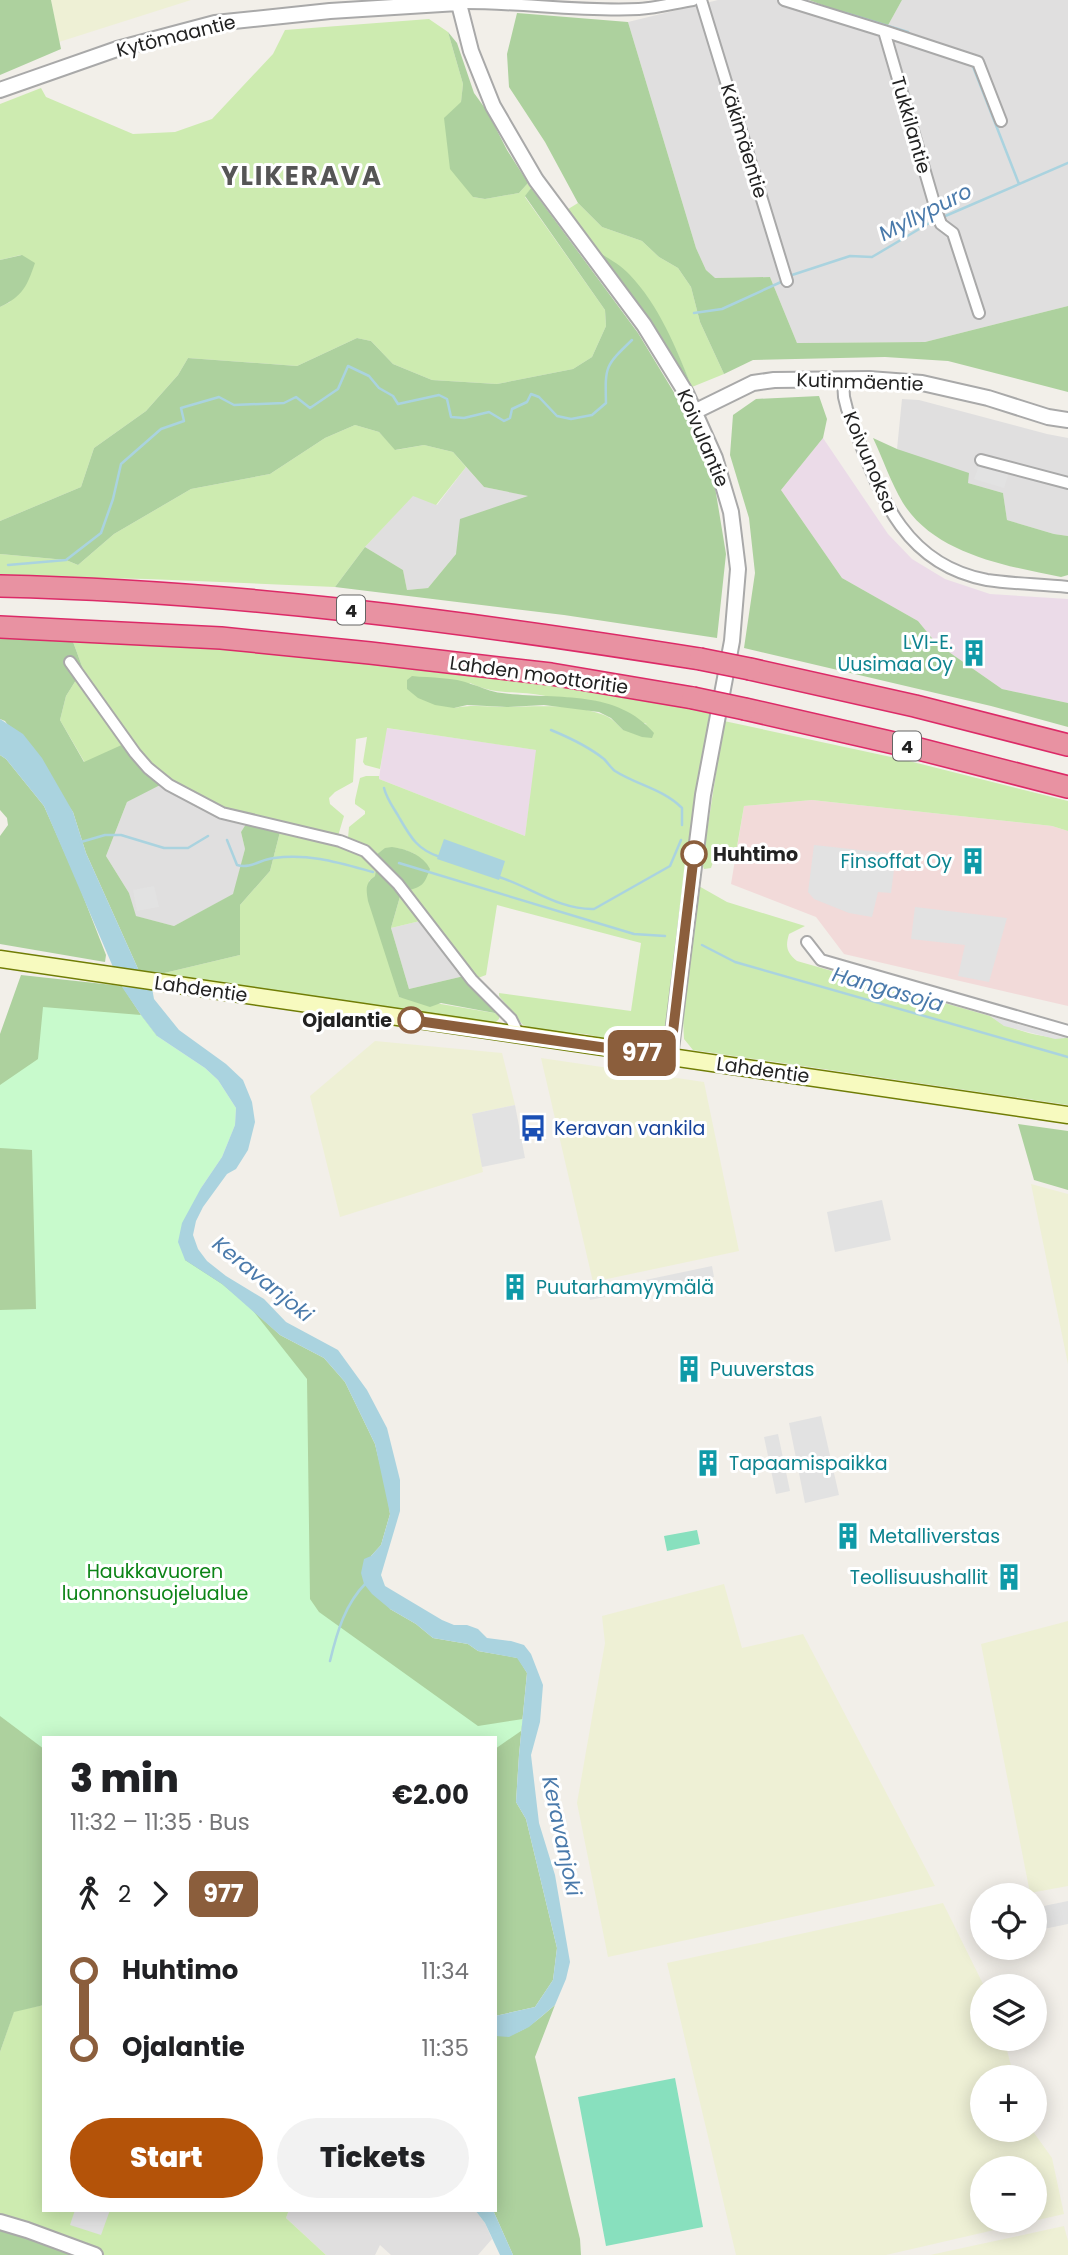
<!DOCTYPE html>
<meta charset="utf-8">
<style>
:root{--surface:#fff;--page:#f2f2f2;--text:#202124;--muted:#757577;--accent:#b45309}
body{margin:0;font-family:Poppins,sans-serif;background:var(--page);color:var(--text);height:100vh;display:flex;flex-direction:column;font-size:26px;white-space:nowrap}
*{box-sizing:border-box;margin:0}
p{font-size:23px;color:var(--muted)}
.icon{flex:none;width:38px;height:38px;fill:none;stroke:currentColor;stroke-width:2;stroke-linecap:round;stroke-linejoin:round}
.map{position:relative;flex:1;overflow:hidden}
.details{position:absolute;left:42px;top:1736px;width:455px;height:476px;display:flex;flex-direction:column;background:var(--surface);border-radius:0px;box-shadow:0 4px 18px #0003}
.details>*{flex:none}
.badge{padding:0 14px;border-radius:10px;font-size:24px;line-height:46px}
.controls{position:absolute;left:970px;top:1883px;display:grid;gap:14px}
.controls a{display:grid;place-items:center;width:77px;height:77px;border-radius:50%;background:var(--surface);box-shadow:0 4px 18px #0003;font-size:35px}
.map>.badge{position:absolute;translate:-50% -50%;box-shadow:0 0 0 4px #fff}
.legs{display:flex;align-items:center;gap:10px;height:77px;padding:0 28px;font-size:23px}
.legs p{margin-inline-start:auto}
.overview{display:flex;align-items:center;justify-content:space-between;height:119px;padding:0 28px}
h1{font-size:38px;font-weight:800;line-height:52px}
.button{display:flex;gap:14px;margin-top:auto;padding:14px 28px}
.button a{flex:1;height:80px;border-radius:42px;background:var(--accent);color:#fff;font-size:28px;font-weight:800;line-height:80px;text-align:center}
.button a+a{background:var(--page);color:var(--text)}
ul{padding:0 28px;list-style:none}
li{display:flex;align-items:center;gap:24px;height:77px;font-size:26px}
li i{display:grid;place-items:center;width:10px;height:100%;margin:0 9px;background:currentColor}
li i::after{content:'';width:18px;height:18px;margin:-9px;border:5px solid;border-radius:50%;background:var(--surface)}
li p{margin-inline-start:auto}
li:first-child i{background:linear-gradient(#0000 50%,currentColor 0)}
li:last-child i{background:linear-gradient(currentColor 50%,#0000 0)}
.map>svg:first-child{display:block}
.residential{fill:#e0dfdf}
.commercial{fill:#f2dad9}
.industrial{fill:#ebdbe8}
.farmland{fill:#eef0d5;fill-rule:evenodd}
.grass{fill:#cdebb0;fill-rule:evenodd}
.forest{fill:#add19e}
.park{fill:#c8facc}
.pitch{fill:#88e0be}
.parking{fill:#e2e2e2}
.water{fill:#aad3df}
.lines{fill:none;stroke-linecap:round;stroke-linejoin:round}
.stream{stroke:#aad3df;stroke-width:2.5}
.minor-casing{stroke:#a9a9a9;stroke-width:14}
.tertiary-casing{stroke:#a9a9a9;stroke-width:18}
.secondary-casing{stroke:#707d05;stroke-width:19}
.motorway-casing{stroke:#dc2a67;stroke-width:24}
.minor{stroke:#fff;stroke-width:10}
.tertiary{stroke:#fff;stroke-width:14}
.secondary{stroke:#f7fabf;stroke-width:16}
.motorway{stroke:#e892a2;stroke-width:21}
.motorway-bridge-casing{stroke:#dc2a67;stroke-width:24;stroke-linecap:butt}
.motorway-bridge{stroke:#e892a2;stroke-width:21}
.line-1-casing{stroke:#fff;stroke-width:16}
.line-1{stroke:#8b5e3c;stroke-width:10}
.stop-1-dot{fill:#fff;stroke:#8b5e3c;stroke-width:3.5}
.labels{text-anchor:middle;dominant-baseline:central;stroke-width:6;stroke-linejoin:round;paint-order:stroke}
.shield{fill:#fff;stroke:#646464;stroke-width:2}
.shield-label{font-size:18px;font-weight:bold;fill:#222}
.street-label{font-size:19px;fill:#222;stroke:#fff}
.culture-label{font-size:19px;fill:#0d838f;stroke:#fff;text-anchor:start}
.stop-label{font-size:19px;font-weight:bold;fill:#222;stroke:#fff;text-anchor:start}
.transit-label{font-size:19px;fill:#164399;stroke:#fff;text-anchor:start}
.park-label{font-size:19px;fill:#0c8416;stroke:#fff}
.water-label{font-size:21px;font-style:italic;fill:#4a7aab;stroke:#fff}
.district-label{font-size:26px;font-weight:bold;letter-spacing:2px;fill:#555;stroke:#fff}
</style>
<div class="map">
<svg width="1068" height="2255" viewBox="0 0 1068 2255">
<rect width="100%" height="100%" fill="#f2efe9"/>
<!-- residential -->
<path class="residential" d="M718 0H809L886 29 902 0H1068V306L925 342 797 343 770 277 714 278 706 270 696 248 628 22Z
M902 399 919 400 1047 434 1068 438V536L1054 534 1007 520 1003 493 968 483 897 449Z
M466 467 484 487 529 496 456 554 428 588 407 590 403 570 365 547 413 495 437 505Z
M168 779 227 809 246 824 241 832 245 849 234 894 174 926 135 916 129 893 106 856 127 802Z
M420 921 464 976 409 989 391 928Z
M289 2210H475L485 2223 492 2239 478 2255H391L380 2245 375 2255H326L286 2218Z"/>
<!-- commercial -->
<path class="commercial" d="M812 800 1052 826 1068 831V1006L844 954 816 917 731 884 744 806Z"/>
<!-- industrial -->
<path class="industrial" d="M823 438 888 534 912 559 945 579 990 594 1068 599V703L1002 689 936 643 918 621 842 578 781 490Z
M386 728 537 750 525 836 379 779Z"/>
<!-- farmland -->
<path class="farmland" d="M51 0H191L59 42Z
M375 1041 502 1053 515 1105 472 1114 483 1172 340 1217 310 1096Z
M541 1058 704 1082 739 1251 593 1282Z
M1031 1184 1068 1194V1364Z
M724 1584 742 1648 803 1634 935 1886 608 1957 577 1803 605 1643 602 1616Z
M1068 1621V1886L1030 1893 981 1644Z
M943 1903 984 1986H982V2039H1004L1014 2077H982V2130H1032L1052 2158 1064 2214 886 2255H736L667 1963ZM1034 2168V2221H982V2168Z
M1064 2226 1068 2241V2255H930Z"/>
<!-- grass -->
<path class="grass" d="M429 19 448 32 463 84 461 103 473 197 485 199 519 193 528 183 531 188 525 197 605 310 606 326 592 357 573 369 497 384 432 380 393 364 371 341 357 338 297 366 188 358 178 375 146 411 94 448 81 487 0 521V307L10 302 21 255 0 260V104L41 88 46 97 133 134 175 132 212 119 273 54 285 30Z
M578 203 602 227 642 241 659 257 678 268 691 287 700 322 724 374 692 387 676 350 565 211Z
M355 425 379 432 396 450 424 445 453 452 466 467 436 505 413 496 365 547 335 587 148 579 0 576V554L66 560 78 565 114 534 191 489 270 474 325 438Z
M72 639C189 646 307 654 423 668 520 679 616 696 713 713L668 1019C664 1035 659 1045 642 1046L585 1034 536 1030 523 1025 499 996V993L631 1011 641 943 497 905 486 975 478 978 439 933 407 891 415 854C400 848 390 844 376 855L348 838 349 827 365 814V811L355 804V800L360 778 366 776H379V779L525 836 536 750 387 728 380 769 365 765 363 762 367 737 356 739 353 782 335 792 329 798 330 804 344 816 338 836 227 809 206 801 172 780 85 763 60 720 66 696 83 669ZM470 683C498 696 513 690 540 695 576 701 612 714 647 724L623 730C616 723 611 717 601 714 575 704 537 706 509 707 490 707 473 704 454 708Z
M724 721 905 760 1068 801V831L1052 826 812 800 744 806 735 858 715 856 711 868 704 869 702 864Z
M280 832 339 845 363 854 376 867 375 876 369 881 399 997 500 1014 499 1019 494 1024 160 976V974L240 955V905L270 871Z
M697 885 727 902 805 926 789 934C785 947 787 953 797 961L990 1016C1012 1031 1041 1038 1068 1038V1105L693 1050 684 1039 683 1019Z
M401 893 420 921 391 928Z
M44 2005V2210H289L286 2218 326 2255H95L0 2222V2052L14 2011Z"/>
<!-- forest -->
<path class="forest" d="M0 0H51L61 49 0 75Z
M809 0H902L886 29Z
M517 13 628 22 696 248 706 270 715 278 770 277 797 343 925 342 1068 306V392L948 361 885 357 753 360 724 374 700 322 691 287 678 268 659 257 642 241 602 227 578 203 545 142 509 87 507 54Z
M448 32 457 43 474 93 487 111 507 150 528 183 519 193 485 199 473 197 450 169 444 118 461 102 463 84Z
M531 188 638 333 687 414 715 487 726 554 717 638 564 615 335 587 365 547 403 570 407 590 428 588 456 554 460 519 528 496 484 487 453 452 424 445 395 450 379 432 355 425 325 438 270 474 191 489 114 534 78 565 66 560 0 554V521L81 487 94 448 146 411 178 375 188 358 297 366 357 338 371 341 393 364 432 380 497 384 573 369 592 357 606 326 605 310 525 196Z
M594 249C605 257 620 264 629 274 659 305 676 348 692 387L686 384 647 318Z
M22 255 35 263C27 286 23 296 0 307V260Z
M819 396 827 419 823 438 781 490 842 578 918 621 936 643 1002 689 1068 703V727L991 706 744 648 755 573 749 518 730 455 733 415 756 399Z
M873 438 897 449 969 473 968 483 1003 493 1007 520 1054 534 1068 536V575L1061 577C1006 566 935 554 903 503 891 483 883 459 873 438Z
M0 637 72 639 83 669 66 696 60 720 84 762 126 743 164 783 127 802 106 856 129 893 136 916 174 926 233 894 245 849 241 832 246 824 280 832 270 871 240 905V955L160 974 139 971 86 853 73 812 5 721 0 719Z
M412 676C431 678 454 677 471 684 482 687 490 692 502 693 554 700 616 688 654 733L652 738 642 737 623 730 611 718 599 712 544 705 507 707 467 705 454 708 435 705 418 698 407 689V680Z
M0 755 6 759 44 806 78 883 106 955 105 962 0 944V836L8 825 7 818 0 810Z
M392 847C407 849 423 855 430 869 424 885 423 886 407 891L376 855 385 848Z
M376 867 401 893 391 928 409 989 464 976 500 1014 441 1003 430 1007 399 997 368 901C366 889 365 883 375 876Z
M21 975 122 986 141 1015 157 1036 178 1242 280 1335 324 1358 345 1382 375 1444 387 1493 390 1514 381 1545 371 1556 390 1609 416 1624 433 1638 468 1644 478 1651 518 1658 527 1673 519 1755 516 1802 526 1819 557 1948 553 1980 535 2007 495 2016V1738H44V2005L14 2012 0 2052V1034Z
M1018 1124 1068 1131V1190L1034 1180Z
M555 2005 535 2057 580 2239 581 2255H513L493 2210H495V2036C521 2037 536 2021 555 2005Z
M0 2222 95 2255H0Z"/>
<!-- park -->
<path class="park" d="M43 1007 141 1015 157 1036 205 1068 218 1080 236 1108 235 1125 222 1157 201 1188 185 1260 222 1284 250 1307 307 1379 310 1599 319 1612 478 1726 523 1719 521 1731 495 1749V1738H44V1749L0 1716V1310L36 1309 32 1150 0 1148V1085L38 1059Z"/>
<!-- pitch -->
<path class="pitch" d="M697 1530 700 1544 667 1551 664 1536Z
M675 2078 703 2227 606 2246 578 2097Z"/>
<!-- parking -->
<path class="parking" d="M981 460 1010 469 1004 488 974 479Z
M814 845 896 854 891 893 878 892 872 917 849 913 814 899 808 892Z
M154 886 159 907 137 911 133 890Z
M915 907 1007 918 989 982 958 976 965 945 911 939Z
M990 1016 1066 1038 1055 1039 1004 1026Z
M515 1105 525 1158 482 1167 472 1114Z
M882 1200 891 1240 835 1252 827 1212Z
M712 1266 714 1277 673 1283 590 1300 588 1292Z
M821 1416 839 1495 805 1503 789 1423Z
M778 1434 790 1491 776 1494 764 1437Z
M1068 1901V1924L1034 1931V1908Z
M75 2210H110L101 2235 70 2225Z"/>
<!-- water -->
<path class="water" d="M0 719 23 734 42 758 73 812 86 853 139 971 113 967 44 806 6 759 0 755Z
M444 839 505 861 499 880 437 859Z
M122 987 152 988 154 999 179 1030 226 1064 243 1080 252 1102 255 1122 248 1150 236 1169 227 1174 203 1207 196 1221 193 1235 198 1249 207 1261 226 1276 264 1299 286 1322 338 1350 367 1390 387 1428 400 1480V1511L381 1575 385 1586 442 1620 454 1625H467L478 1629 487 1638 511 1641 524 1645 531 1654 543 1685 540 1722 531 1755 539 1823 555 1875 570 1962 566 1979 555 2005 529 2027 509 2037 495 2036V2016L535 2007 553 1980 557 1948 526 1819 516 1802 519 1755 527 1673 517 1658 478 1651 468 1644 433 1638 416 1624 390 1609 372 1594 364 1584 361 1573 364 1559 371 1556 381 1545 390 1514 375 1444 345 1382 324 1358 280 1335 222 1284 185 1260 178 1242 182 1223 201 1188 222 1157 235 1125 236 1108 218 1080 205 1068 157 1036 141 1015Z
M475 2210H493L513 2255H500L485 2223Z"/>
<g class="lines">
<!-- stream -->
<path class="stream" d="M845 13 908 32
M909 45 932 52
M972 64 1019 184
M943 217 1068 163
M792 275 850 256 872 257 936 219
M694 313 722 309 781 282
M8 565 66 560 101 533 113 499 121 464 161 429 184 421 181 408 219 397 234 405 284 403 296 397 310 408 338 389 348 366 369 376 379 388 393 396 398 404 439 395 447 399 451 417 464 418 489 412 504 421 510 418 512 409 527 402 531 394 539 397 557 416 571 419 592 415 606 403C605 366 605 366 632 340
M551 730C568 737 589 747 604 759 608 763 611 768 615 771 637 785 663 789 682 808V825
M384 788C387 800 394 808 400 819 411 838 418 850 440 857
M227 840 237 865C251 869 261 859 274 858 309 853 340 863 373 872
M81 842 105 835H121L164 848H188L208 836
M399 863 634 934 665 936
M499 877C531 887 559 910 594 909L670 866 681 840
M702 945 735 962 1068 1057
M330 1661C337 1632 345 1604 366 1583"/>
<defs>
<path id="minor" d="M701 0 787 281
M784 0 884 31 937 213 941 224 953 233 979 313
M458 3C518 2 579 12 639 9 657 8 675 3 693 0
M884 31 978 62 1001 121
M843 380 844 397 847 409C876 482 896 563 987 580 1013 584 1041 584 1068 587
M981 460 1068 483
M70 662 135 753 148 768 169 785 222 813 340 841 365 851 398 884 472 980 511 1019 519 1035
M807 942 821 960 1068 1031"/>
<path id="tertiary" d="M458 0 471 51 493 106 536 180 644 325 686 393 715 458 731 512 738 569 732 641 703 795 670 1057
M0 90 117 49 215 23 330 11 458 3
M696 411 753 383 774 380 869 379 922 383 988 398 1048 417 1068 420
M0 2222 27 2230 95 2255"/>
<path id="secondary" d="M0 959 1068 1115"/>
<path id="motorway" d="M0 586C235 591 468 622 700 659
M0 627 221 638 370 653 551 674 693 698
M750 669 915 706 1068 745
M745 709 907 746 1068 787"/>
</defs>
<!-- minor casing -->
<use href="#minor" class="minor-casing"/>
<!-- tertiary casing -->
<use href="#tertiary" class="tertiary-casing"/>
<!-- secondary casing -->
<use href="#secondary" class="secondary-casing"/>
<!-- motorway casing -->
<use href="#motorway" class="motorway-casing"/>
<!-- minor -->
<use href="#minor" class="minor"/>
<!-- tertiary -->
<use href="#tertiary" class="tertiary"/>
<!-- secondary -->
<use href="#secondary" class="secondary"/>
<!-- motorway -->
<use href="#motorway" class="motorway"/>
<defs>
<path id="motorway-bridge" d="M700 659 750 669
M693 698 745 709"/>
</defs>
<!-- motorway-bridge casing -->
<use href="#motorway-bridge" class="motorway-bridge-casing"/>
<!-- motorway-bridge -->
<use href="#motorway-bridge" class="motorway-bridge"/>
</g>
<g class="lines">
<defs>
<path id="line-1" d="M411 1020 670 1057 694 854"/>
</defs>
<!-- line-1 casing -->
<use href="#line-1" class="line-1-casing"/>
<!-- line-1 -->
<use href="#line-1" class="line-1"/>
</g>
<!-- icons -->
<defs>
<symbol id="building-bare" viewBox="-9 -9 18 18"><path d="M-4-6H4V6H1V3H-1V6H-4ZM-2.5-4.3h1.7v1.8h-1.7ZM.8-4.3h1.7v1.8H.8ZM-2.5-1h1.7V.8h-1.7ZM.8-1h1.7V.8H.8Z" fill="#0f9aa8" stroke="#fff" stroke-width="2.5" paint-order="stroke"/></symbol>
<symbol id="bus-bare" viewBox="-9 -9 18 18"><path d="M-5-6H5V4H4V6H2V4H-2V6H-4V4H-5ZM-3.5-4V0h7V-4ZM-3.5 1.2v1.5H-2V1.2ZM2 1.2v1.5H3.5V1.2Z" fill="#1a4fb4" stroke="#fff" stroke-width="2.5" paint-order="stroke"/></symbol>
</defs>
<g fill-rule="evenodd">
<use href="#building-bare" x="955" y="634" width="38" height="38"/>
<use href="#building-bare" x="954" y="842" width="38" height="38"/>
<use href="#bus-bare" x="514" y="1109" width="38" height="38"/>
<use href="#building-bare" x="496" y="1268" width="38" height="38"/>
<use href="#building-bare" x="670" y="1350" width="38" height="38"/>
<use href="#building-bare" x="689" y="1444" width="38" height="38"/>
<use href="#building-bare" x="829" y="1517" width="38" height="38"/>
<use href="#building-bare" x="990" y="1558" width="38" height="38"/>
</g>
<!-- markers -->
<g class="stop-1-dot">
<circle cx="694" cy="854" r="12"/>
<circle cx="411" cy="1020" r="12"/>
</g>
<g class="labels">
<!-- shield labels -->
<g class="shield">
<rect x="337" y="595.5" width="28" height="29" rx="5"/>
<rect x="893" y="731.5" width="28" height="29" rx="5"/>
</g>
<g class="shield-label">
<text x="351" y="610">4</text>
<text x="907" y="746">4</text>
</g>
<!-- street labels -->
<g class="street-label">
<text transform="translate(176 36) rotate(-14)">Kytömaantie</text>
<text transform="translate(911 125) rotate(74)">Tukkilantie</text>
<text transform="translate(744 141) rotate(73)">Käkimäentie</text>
<text transform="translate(860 382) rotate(2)">Kutinmäentie</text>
<text transform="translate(703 438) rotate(67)">Koivulantie</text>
<text transform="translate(870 462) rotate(67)">Koivunoksa</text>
<text transform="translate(539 675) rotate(8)">Lahden moottoritie</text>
<text transform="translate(201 989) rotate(8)">Lahdentie</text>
<text transform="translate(763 1070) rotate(8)">Lahdentie</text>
</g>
<!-- culture labels -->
<g class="culture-label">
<text x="953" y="642" text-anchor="end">LVI-E.<tspan x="953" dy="22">Uusimaa Oy</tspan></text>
<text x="952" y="861" text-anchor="end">Finsoffat Oy</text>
<text x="536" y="1287">Puutarhamyymälä</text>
<text x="710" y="1369">Puuverstas</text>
<text x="729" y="1463">Tapaamispaikka</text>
<text x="869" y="1536">Metalliverstas</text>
<text x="988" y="1577" text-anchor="end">Teollisuushallit</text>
</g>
<!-- stop labels -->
<g class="stop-label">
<text x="713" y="854">Huhtimo</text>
<text x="392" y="1020" text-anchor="end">Ojalantie</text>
</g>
<!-- transit labels -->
<g class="transit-label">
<text x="554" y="1128">Keravan vankila</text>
</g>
<!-- park labels -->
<g class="park-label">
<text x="155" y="1571">Haukkavuoren<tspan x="155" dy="22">luonnonsuojelualue</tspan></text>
</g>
<!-- water labels -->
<g class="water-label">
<text transform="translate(925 212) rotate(-27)">Myllypuro</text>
<text transform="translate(888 989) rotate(16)">Hangasoja</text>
<text transform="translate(263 1279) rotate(39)">Keravanjoki</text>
<text transform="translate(562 1836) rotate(78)">Keravanjoki</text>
</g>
<!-- district labels -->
<g class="district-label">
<text x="302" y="176">YLIKERAVA</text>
</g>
</g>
</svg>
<div class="controls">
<a><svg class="icon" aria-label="locate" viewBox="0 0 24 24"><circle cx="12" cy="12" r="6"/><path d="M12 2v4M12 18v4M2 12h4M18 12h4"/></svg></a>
<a><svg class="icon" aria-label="layers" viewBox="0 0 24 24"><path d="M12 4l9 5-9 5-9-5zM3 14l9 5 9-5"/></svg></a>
<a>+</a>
<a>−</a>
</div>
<b class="badge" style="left:642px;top:1053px;background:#8b5e3c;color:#fff">977</b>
<section class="details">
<div class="overview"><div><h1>3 min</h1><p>11:32 – 11:35 · Bus</p></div><b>€2.00</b></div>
<div class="legs"><svg class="icon" aria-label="walk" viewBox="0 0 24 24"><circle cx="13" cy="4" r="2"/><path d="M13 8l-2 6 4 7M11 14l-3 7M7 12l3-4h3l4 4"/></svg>2<svg class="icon" aria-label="forward" viewBox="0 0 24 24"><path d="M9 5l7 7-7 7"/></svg><b class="badge" style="background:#8b5e3c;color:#fff">977</b></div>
<ul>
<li><i style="color:#8b5e3c"></i><b>Huhtimo</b><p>11:34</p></li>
<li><i style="color:#8b5e3c"></i><b>Ojalantie</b><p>11:35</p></li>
</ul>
<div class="button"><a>Start</a><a>Tickets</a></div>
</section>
</div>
